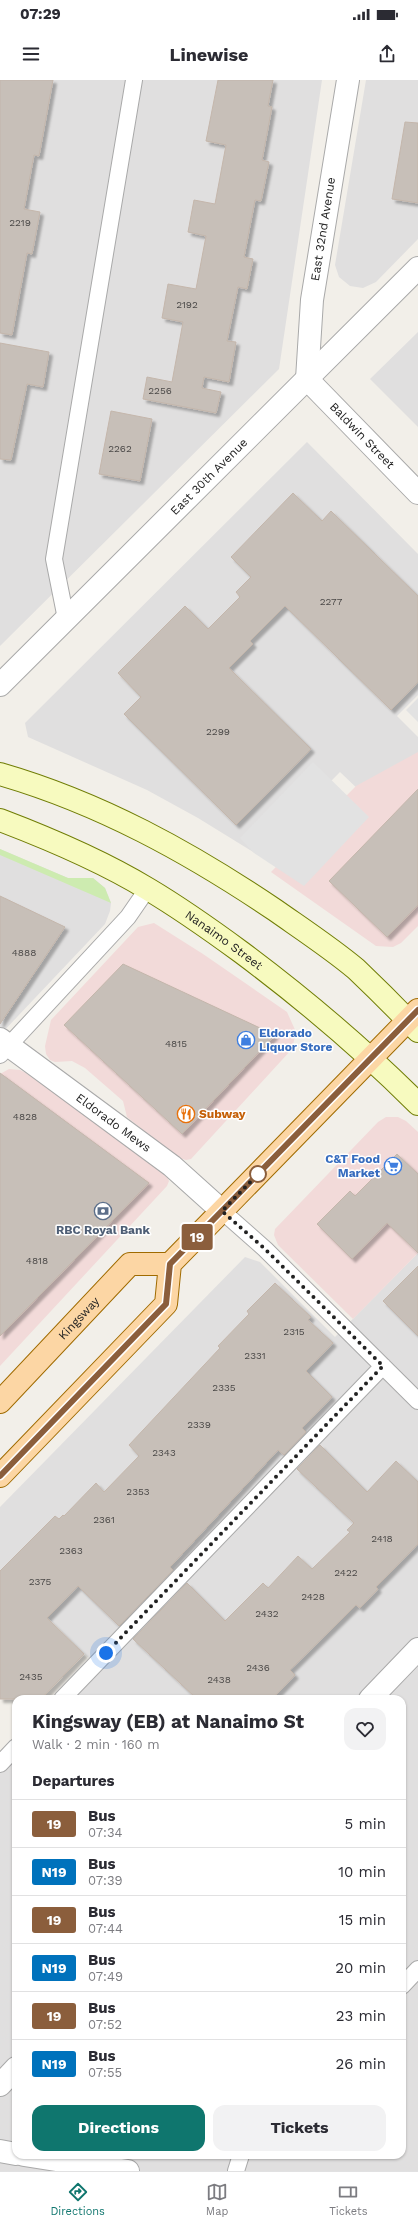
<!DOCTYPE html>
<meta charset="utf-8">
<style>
:root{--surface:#fff;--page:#f2f2f3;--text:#2b2b33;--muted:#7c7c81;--line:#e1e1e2;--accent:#0f766e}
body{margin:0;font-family:"Work Sans",sans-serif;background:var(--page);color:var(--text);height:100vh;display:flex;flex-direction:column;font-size:15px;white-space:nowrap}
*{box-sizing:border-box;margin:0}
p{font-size:13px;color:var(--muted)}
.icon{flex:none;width:22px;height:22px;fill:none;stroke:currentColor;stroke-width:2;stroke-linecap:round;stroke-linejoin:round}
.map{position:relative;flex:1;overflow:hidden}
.panel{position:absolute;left:12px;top:1615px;width:394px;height:464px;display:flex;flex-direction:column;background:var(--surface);border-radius:12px;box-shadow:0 1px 3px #0004}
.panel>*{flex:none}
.badge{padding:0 8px;border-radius:3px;font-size:14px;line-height:26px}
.you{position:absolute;width:20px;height:20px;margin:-10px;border:3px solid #fff;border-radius:50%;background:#1a73e8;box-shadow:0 0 0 6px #1a73e833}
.map>.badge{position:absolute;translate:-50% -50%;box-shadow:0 0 0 2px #fff}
h2{padding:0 20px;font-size:15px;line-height:36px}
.round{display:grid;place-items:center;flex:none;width:42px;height:42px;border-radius:12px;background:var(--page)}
.headline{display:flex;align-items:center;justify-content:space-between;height:68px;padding:0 20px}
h1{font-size:19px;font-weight:700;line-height:30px}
.button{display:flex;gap:8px;margin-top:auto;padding:8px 20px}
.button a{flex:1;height:46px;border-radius:12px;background:var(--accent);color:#fff;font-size:16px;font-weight:700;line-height:46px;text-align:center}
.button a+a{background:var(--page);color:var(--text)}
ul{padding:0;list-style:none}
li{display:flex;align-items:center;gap:12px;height:48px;padding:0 20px;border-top:1px solid var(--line)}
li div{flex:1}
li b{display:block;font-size:15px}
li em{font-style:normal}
li .badge{min-width:44px;font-weight:700;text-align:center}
.status{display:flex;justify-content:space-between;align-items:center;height:28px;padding:0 20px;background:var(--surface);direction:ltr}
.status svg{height:11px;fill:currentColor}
header{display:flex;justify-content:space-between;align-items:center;height:52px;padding:0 20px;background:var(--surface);font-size:18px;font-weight:700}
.tab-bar{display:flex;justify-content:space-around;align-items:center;height:56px;border-top:1px solid var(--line);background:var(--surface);font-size:11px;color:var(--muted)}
.tab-bar a{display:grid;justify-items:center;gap:2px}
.tab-bar .selected{color:var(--accent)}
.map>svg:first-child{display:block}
.residential{fill:#e0dfdf}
.commercial{fill:#f2dad9}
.grass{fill:#cdebb0}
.parking{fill:#e2e2e2}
.building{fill:#c7bfb8;stroke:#c4b6ab;filter:url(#shadow)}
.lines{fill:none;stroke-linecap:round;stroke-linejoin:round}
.lane-casing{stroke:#a9a9a9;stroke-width:18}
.street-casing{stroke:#a9a9a9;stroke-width:24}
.secondary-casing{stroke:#707d05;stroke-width:24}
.primary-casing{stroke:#a06b00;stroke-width:24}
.lane{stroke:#fff;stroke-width:16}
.street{stroke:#fff;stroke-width:22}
.secondary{stroke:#f7fabf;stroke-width:22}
.primary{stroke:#fcd6a4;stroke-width:22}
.line-casing{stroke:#fff;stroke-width:9}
.line{stroke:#8b5e3c;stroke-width:6}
.walk{stroke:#222;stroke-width:4;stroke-dasharray:0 7.2}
.stop-dot{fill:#fff;stroke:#8b5e3c;stroke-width:2}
.labels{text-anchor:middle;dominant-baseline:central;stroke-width:3;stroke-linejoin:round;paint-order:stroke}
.number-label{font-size:10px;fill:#4b4948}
.street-label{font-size:12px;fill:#222;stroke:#fff}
.shop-label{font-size:12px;font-weight:bold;fill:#366cbe;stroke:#fff;text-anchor:start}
.food-label{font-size:12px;font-weight:bold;fill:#c56008;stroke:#fff;text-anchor:start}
.service-label{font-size:12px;font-weight:bold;fill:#4e5e75;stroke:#fff}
</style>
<div class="status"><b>07:29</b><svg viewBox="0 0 49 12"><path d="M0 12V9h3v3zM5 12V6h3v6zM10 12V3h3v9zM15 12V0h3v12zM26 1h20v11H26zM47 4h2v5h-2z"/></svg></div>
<header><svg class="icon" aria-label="menu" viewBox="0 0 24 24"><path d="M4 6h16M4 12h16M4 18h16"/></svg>Linewise<svg class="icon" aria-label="share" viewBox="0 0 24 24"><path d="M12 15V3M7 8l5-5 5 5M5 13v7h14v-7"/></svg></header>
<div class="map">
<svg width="418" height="2091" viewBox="0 0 418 2091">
<defs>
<filter id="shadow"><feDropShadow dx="3.5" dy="3.5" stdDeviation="1" flood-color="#0004"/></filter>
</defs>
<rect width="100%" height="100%" fill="#f2efe9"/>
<!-- residential -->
<path class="residential" d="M0 0H322L279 289 0 566Z
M366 0H418V159L376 202 363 208 350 206 339 197 335 185Z
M418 252V347L370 299Z
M307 362 418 474V615L397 636 418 657V676L362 713 340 692 258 775 198 738 147 710 28 657 25 643Z
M0 769 68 798H93L105 808 111 823 110 831 105 844 0 955Z
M418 1173V2091H0V1684L16 1667V2075H402V1619H62L95 1584 0 1492V1427L245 1177 260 1182 335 1257Z"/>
<!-- commercial -->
<path class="commercial" d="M418 672V846L401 863 393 867 376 866 271 792 356 706Z
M154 843 203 874 287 932 296 952 292 969 191 1079 186 1080 176 1077 127 1037 123 1021 85 988 72 981 55 982 50 980 46 974 45 966 51 940 138 847Z
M9 989 20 990 26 993 164 1091 169 1101 167 1106 0 1286V994Z
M386 1037H398L406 1041 418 1052V1173L353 1239 278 1165 274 1155 275 1149 378 1042Z"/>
<!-- grass -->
<path class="grass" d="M0 769 68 798H93L105 808 111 823 0 775Z"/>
<!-- parking -->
<path class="parking" d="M418 618V642L406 630Z
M313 682 369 737 304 806 254 773 240 758Z"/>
<!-- building -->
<path class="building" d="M0 0H53L39 76 34 75 24 129 40 132 32 174 27 173 12 255 0 253Z
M218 0H273L268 26 272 27 262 80 269 82 261 121 255 120 244 177 253 179 247 209 238 207 227 261 236 262 229 302 204 297 202 308 221 312 216 333 143 319 147 297 172 302 183 242 162 238 168 204 196 209 206 156 188 152 194 120 215 124 226 65 206 61Z
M405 42 418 43V123L392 119Z
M0 263 49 272 43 307 27 304 11 380 0 379Z
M111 331 152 339 140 401 99 394Z
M293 413 322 441 331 431 418 516V602L391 630 285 526 250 561 253 564 229 588 311 669 236 745 124 634 141 617 118 593 185 526 208 549 240 517 236 512 251 497 231 477Z
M418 709V825L387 857 329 801Z
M0 816 65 847 0 944Z
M123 884 275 955 182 1054 64 945Z
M0 993 149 1103 0 1256Z
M397 1074 418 1094V1173L387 1143 352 1179 317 1144 350 1111 355 1116Z
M418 1186V1256L383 1221Z
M275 1203 311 1237 308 1240 333 1263 306 1291 332 1317 302 1348 306 1352 284 1375 278 1370 170 1487 173 1490 119 1546 78 1506 47 1538 84 1574 41 1619H0V1491L55 1436 59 1439 63 1435 64 1436 96 1403 104 1412 139 1376 129 1365 220 1268 218 1266 249 1234 247 1231Z
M320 1365 367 1412 396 1381 418 1402V1464L376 1507 378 1509 360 1528 356 1525 290 1590 295 1595 272 1619H197L133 1559 187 1503 225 1541 263 1503 268 1508 298 1476 312 1489 350 1452 347 1450 354 1443 297 1389Z"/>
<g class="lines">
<defs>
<path id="lane" d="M66 539 54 479 134 0
M0 975 128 837 148 808
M222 1131 265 1169 418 1321
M62 1619 383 1286
M0 1684 16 1667
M402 1906 418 1889
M236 2091 241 2075"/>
<g id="street">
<path id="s1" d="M348 0 312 220 307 299 418 413"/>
<path id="s2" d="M0 605 418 188"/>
<path id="s3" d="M0 959 172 1086 222 1131"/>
<path d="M370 1619 418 1569"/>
<path d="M0 2005 16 1988"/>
<path d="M0 2071 16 2074"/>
<path d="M24 2075 128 2091"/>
</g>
<g id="secondary">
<path d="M0 694C100 723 189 772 275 830 302 849 331 868 356 889 377 909 398 930 418 951"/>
<path id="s4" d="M0 740C50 759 102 781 148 809 180 828 211 850 241 872 304 919 362 968 418 1024"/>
</g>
<g id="primary">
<path id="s5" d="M0 1322 130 1184H170"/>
<path d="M0 1396 166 1224 170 1184 418 930"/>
</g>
</defs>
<!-- lane casing -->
<use href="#lane" class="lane-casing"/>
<!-- street casing -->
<use href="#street" class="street-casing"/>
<!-- secondary casing -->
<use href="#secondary" class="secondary-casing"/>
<!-- primary casing -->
<use href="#primary" class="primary-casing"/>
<!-- lane -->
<use href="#lane" class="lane"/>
<!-- street -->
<use href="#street" class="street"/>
<!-- secondary -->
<use href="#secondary" class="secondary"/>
<!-- primary -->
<use href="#primary" class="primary"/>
</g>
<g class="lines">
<defs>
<path id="line" d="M0 1396 166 1224 170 1184 418 930"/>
</defs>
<!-- line casing -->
<use href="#line" class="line-casing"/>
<!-- line -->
<use href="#line" class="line"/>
<!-- walk -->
<path class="walk" d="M106 1573 383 1286 265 1169 222 1131 263 1089 258 1094"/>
</g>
<!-- icons -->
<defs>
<symbol id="shop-ring" viewBox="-11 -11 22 22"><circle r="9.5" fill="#fff" stroke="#3f7fe0" stroke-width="1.5"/><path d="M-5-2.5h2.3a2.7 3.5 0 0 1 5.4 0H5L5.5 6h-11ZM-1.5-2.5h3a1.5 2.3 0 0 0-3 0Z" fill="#3f7fe0"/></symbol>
<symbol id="restaurant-ring" viewBox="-11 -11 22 22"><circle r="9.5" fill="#fff" stroke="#e8710a" stroke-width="1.5"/><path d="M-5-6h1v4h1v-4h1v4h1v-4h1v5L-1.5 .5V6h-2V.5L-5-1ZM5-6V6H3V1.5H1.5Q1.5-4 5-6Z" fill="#e8710a"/></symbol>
<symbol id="supermarket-ring" viewBox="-11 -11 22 22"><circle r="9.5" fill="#fff" stroke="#3f7fe0" stroke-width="1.5"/><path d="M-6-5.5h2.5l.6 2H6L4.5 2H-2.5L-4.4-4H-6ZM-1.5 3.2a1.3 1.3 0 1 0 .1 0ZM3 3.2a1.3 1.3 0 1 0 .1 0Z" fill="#3f7fe0"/></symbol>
<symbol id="bank-ring" viewBox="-11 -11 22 22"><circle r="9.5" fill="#fff" stroke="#5c6f8a" stroke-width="1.5"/><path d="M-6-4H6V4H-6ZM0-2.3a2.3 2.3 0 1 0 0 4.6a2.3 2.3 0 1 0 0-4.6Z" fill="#5c6f8a"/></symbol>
</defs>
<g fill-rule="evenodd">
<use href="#shop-ring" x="236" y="950" width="20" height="20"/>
<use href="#restaurant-ring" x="176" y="1024" width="20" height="20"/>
<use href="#supermarket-ring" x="383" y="1076" width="20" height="20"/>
<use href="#bank-ring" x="93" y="1121" width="20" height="20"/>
</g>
<!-- markers -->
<circle class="stop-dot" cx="258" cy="1094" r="8"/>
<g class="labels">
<!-- number labels -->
<g class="number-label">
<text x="20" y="142">2219</text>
<text x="187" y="224">2192</text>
<text x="160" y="310">2256</text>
<text x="120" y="368">2262</text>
<text x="331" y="521">2277</text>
<text x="218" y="651">2299</text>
<text x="24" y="872">4888</text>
<text x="176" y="963">4815</text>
<text x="25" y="1036">4828</text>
<text x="37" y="1180">4818</text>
<text x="294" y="1251">2315</text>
<text x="255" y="1275">2331</text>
<text x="224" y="1307">2335</text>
<text x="199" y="1344">2339</text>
<text x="164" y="1372">2343</text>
<text x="138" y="1411">2353</text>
<text x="104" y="1439">2361</text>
<text x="382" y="1458">2418</text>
<text x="71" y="1470">2363</text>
<text x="346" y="1492">2422</text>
<text x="40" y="1501">2375</text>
<text x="313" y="1516">2428</text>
<text x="267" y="1533">2432</text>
<text x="258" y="1587">2436</text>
<text x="31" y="1596">2435</text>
<text x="219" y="1599">2438</text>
</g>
<!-- street labels -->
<g class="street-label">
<text transform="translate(323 149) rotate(-81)">East 32nd Avenue</text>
<text stroke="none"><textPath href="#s1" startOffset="381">Baldwin Street</textPath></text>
<text stroke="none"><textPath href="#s2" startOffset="295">East 30th Avenue</textPath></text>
<text stroke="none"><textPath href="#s4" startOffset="255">Nanaimo Street</textPath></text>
<text stroke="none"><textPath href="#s3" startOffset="141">Eldorado Mews</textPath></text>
<text stroke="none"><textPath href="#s5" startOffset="115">Kingsway</textPath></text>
</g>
<!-- shop labels -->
<g class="shop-label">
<text x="259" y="953">Eldorado<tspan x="259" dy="14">Liquor Store</tspan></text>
<text x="380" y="1079" text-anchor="end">C&amp;T Food<tspan x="380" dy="14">Market</tspan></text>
</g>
<!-- food labels -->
<g class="food-label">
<text x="199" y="1034">Subway</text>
</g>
<!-- service labels -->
<g class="service-label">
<text x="103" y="1150">RBC Royal Bank</text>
</g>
</g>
</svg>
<div class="you" style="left:106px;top:1573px"></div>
<b class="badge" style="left:197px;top:1157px;background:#8b5e3c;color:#fff">19</b>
<section class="panel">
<div class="headline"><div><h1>Kingsway (EB) at Nanaimo St</h1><p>Walk · 2 min · 160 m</p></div><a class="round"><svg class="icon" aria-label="heart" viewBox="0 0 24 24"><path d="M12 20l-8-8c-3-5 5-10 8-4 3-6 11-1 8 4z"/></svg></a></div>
<h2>Departures</h2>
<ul>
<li><span class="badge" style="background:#8b5e3c;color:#fff">19</span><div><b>Bus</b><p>07:34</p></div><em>5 min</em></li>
<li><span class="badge" style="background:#0072bc;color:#fff">N19</span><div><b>Bus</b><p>07:39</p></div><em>10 min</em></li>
<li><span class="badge" style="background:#8b5e3c;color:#fff">19</span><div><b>Bus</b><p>07:44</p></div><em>15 min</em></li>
<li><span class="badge" style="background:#0072bc;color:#fff">N19</span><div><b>Bus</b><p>07:49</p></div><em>20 min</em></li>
<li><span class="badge" style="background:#8b5e3c;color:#fff">19</span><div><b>Bus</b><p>07:52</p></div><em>23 min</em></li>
<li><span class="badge" style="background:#0072bc;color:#fff">N19</span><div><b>Bus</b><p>07:55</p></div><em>26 min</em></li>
</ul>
<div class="button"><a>Directions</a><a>Tickets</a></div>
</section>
</div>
<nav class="tab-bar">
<a class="selected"><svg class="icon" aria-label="directions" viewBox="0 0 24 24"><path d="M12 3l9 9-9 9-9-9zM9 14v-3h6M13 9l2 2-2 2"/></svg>Directions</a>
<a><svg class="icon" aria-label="map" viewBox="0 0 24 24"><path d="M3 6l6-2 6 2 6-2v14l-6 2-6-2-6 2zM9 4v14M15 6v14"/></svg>Map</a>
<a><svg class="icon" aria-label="tickets" viewBox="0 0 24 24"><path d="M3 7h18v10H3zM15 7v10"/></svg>Tickets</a>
</nav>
